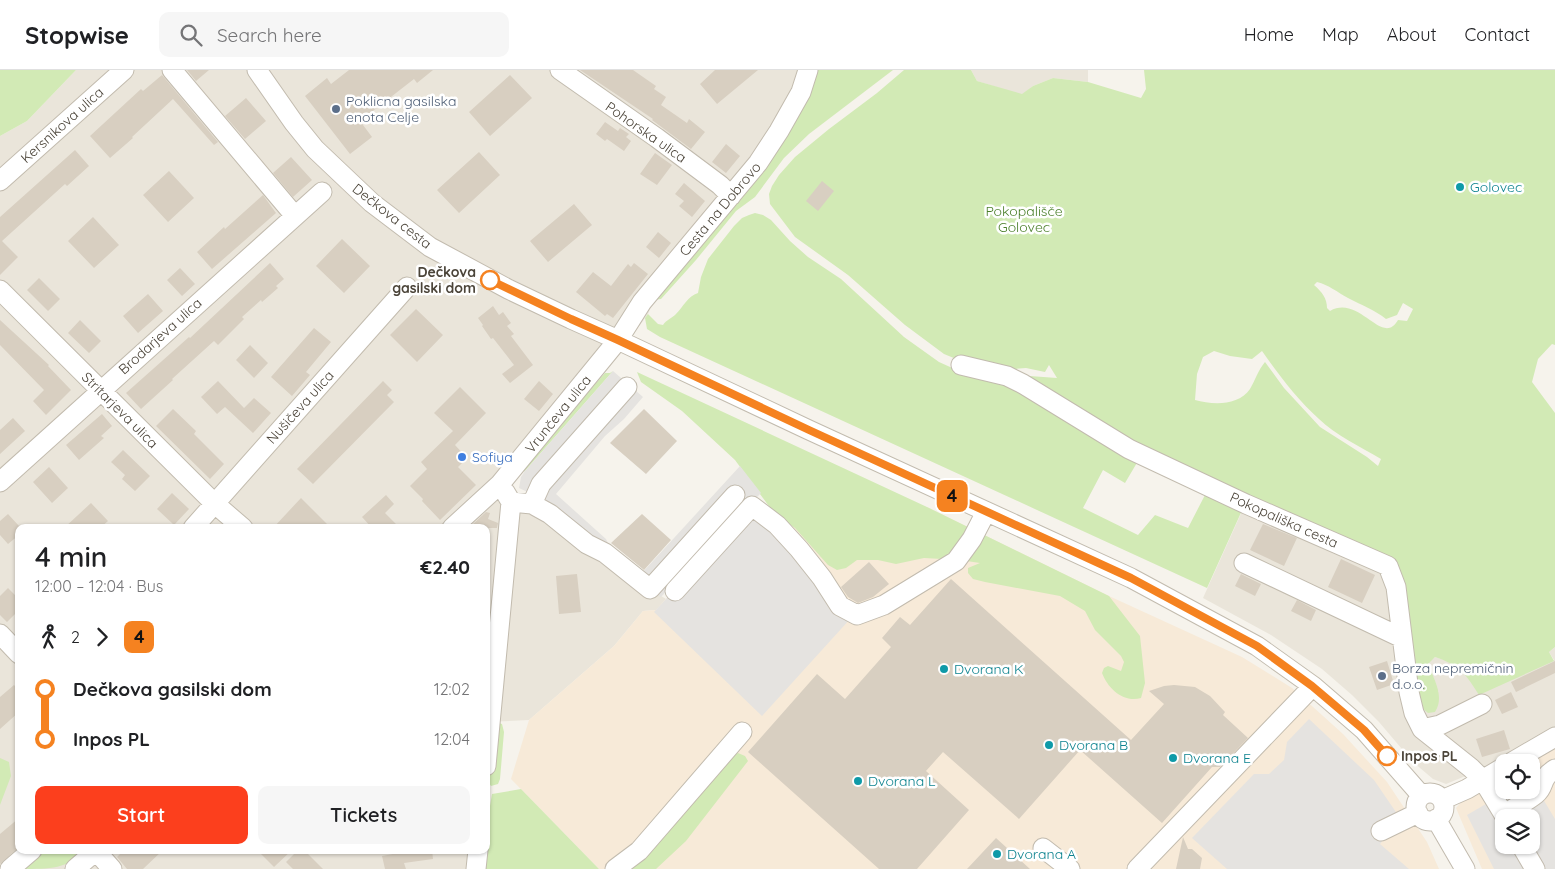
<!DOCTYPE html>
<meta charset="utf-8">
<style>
:root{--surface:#fff;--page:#f6f6f6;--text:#202124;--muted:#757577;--line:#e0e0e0;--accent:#fc3f1d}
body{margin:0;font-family:Quicksand,sans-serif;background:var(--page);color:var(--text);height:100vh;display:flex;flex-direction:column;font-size:19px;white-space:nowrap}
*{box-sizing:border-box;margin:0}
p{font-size:16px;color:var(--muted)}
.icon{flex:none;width:28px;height:28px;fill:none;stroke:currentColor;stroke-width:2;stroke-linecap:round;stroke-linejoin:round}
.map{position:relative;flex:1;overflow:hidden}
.panel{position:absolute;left:15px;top:454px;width:475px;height:330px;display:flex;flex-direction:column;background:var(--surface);border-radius:10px;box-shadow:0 1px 4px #0004}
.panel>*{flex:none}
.badge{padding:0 10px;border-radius:8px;font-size:18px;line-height:32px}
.fabs{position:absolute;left:1495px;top:684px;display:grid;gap:10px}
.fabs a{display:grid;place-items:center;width:45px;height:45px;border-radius:10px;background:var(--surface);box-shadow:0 1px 4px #0004;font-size:25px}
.map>.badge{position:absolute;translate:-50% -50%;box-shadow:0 0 0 2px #fff}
.legs{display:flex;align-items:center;gap:8px;height:55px;padding:0 20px;font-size:16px}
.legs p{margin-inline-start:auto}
.headline{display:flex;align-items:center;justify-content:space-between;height:85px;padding:0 20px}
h1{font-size:28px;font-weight:600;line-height:38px}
.button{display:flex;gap:10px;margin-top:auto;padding:10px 20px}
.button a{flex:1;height:58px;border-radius:10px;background:var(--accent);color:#fff;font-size:20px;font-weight:600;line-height:58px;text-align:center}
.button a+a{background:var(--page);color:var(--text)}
ul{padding:0 20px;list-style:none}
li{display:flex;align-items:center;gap:18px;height:50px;font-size:19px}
li i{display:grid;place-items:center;width:8px;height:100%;margin:0 6px;background:currentColor}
li i::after{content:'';width:12px;height:12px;margin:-6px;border:4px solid;border-radius:50%;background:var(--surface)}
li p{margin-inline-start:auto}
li:first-child i{background:linear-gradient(#0000 50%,currentColor 0)}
li:last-child i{background:linear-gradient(currentColor 50%,#0000 0)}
header{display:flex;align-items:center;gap:30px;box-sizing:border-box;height:70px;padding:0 25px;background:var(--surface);border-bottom:1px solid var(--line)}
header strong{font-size:24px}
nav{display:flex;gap:28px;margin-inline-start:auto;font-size:18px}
.search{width:350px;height:45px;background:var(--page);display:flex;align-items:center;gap:12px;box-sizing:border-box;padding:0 18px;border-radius:10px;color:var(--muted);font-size:19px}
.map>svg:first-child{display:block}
.residential{fill:#eae5da}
.commercial{fill:#f7ead8;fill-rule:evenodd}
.green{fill:#d2eab5;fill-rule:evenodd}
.parking{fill:#e5e3e0;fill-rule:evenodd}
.building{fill:#d8cfc1}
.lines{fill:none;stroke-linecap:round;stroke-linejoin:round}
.minor-casing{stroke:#c2bbae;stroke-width:21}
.minor{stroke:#fff;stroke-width:19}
.line-1-casing{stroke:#fff;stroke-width:11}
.line-1{stroke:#f58220;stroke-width:8}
.service-dot{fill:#5c6f8a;stroke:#fff;stroke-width:2}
.culture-dot{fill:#0f9aa8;stroke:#fff;stroke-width:2}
.stop-1-dot{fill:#fff;stroke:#f58220;stroke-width:2.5}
.shop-dot{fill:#3f7fe0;stroke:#fff;stroke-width:2}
.labels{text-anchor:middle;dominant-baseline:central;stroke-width:5;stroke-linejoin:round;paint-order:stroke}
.service-label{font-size:14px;fill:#4e5e75;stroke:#fff;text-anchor:start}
.street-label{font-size:14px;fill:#4b4439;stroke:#fff}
.culture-label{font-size:14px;fill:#0d838f;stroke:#fff;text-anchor:start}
.park-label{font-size:14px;fill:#4a7f2a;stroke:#fff}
.stop-label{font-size:14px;font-weight:bold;fill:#4b4439;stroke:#fff;text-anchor:end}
.shop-label{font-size:14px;fill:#366cbe;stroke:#fff;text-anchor:start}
</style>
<header>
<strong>Stopwise</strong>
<div class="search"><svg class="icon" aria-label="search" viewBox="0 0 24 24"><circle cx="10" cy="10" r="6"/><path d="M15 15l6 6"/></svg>Search here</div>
<nav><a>Home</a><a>Map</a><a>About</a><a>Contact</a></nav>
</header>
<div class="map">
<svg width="1555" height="799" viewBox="0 0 1555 799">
<rect width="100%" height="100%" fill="#f6f3ec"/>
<!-- residential -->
<path class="residential" d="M76 0H815L654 230 648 244 612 294 497 427 504 440H530L584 478 666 529 656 540 643 541 614 576 529 650 486 652V458H19V780H469L466 799H0V66L27 51Z
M971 0H1088V12L1053 8 1033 16 1022 25 977 11Z
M1248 428 1382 486 1402 530 1439 622 1428 593 1435 587 1448 591 1467 605 1554 590 1549 582 1555 577V658L1490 696 1446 714 1433 709 1413 692 1379 652 1352 625 1322 599 1271 565 1203 528Z"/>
<!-- commercial -->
<path class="commercial" d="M927 437 1109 526 1242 587 1292 618 1343 664 1387 712 1427 772 1439 799H599L511 709 529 650 614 576 643 541 656 540 666 529 774 443Z
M1555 678V799H1482L1456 738 1463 730 1504 707V720H1531V692H1529ZM1504 748H1531V775H1504Z"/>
<!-- green -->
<path class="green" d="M0 0H76L27 51 0 66Z
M815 0H893L809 64 784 88 755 127 736 141 696 190 661 229 654 230Z
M904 0H971L977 11 1022 24 1033 16 1053 8 1088 12 1141 28 1146 19 1144 0H1555V275L1552 274 1538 289 1532 312 1555 343V577L1549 582 1554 591 1479 625C1466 604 1459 595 1435 587L1428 594C1434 609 1445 627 1435 642L1428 643 1421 637 1413 605 1401 504 1244 436 1207 518 660 267 647 259 645 248 648 244 658 254 663 255C666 250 672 248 676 244 683 237 688 226 698 223L701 207 708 189 734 156 742 148 749 145 755 143 763 145 771 150 790 171 808 187 841 209 904 267 939 292 959 301 1057 308 1049 295 1045 302 1026 298 1002 300 961 291 944 284 905 255 848 205 795 167 770 134 769 124 772 116 779 105 795 87 829 59 877 23ZM1317 212C1329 215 1337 222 1348 228 1361 235 1375 240 1386 249L1397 245 1403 233 1413 239 1407 251 1398 250C1382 278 1360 224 1330 241L1327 238C1327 228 1322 222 1314 215ZM1214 281 1230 286 1252 289 1262 281C1279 305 1297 329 1319 349 1335 365 1361 377 1381 389L1378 396 1367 387 1320 357 1284 318 1265 292C1258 300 1255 311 1250 319 1238 336 1213 335 1195 330L1197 304 1203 287ZM1138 391 1205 425 1188 458 1155 445 1138 465 1083 438 1103 400 1125 413Z
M613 301 525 401V402L522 397 605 303H610Z
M637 302 927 437 1109 526 1140 566 1145 613 1141 628C1124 633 1108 619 1102 603L1104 598 1108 596 1121 601 1124 592 1121 586 1095 560 1085 541 1060 526 985 512 973 509 968 503V498L980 493 960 490 924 488 896 494 878 490H857L846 498 837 500 828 495 795 458 774 443 735 390 682 341 641 312Z
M499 653 502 654 504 662 500 709 498 714 491 716 489 713 495 659Z
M738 683 745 686 748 691 686 771 656 799H625L730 686Z
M0 688 9 692 11 706 0 735Z
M521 719 599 799H482L486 780V760L492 724Z
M43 780H84C70 799 48 799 23 799Z"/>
<!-- parking -->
<path class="parking" d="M613 301 643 327 624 349 605 366 556 424 606 469 609 475 641 504 740 396 761 423 661 527 635 510 549 432 519 418 521 407 525 401Z
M752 436 851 548 762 646 654 542Z
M1309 649 1374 710 1400 748 1380 774 1409 799H1227L1192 768 1254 704H1269L1284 690 1287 672Z
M1510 720H1527L1543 729 1555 749V799H1494L1467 745ZM1504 748H1531V775H1504Z"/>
<!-- building -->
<path class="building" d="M187 0H209L196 11Z
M349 0H433L417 13 414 9 360 51 372 67 350 84 305 26 327 8 331 14Z
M580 0H633L656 16 654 19 666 27 661 35 687 53 689 49 705 62 691 79 652 50 653 49Z
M715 0H758L717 34 700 14Z
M162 5 218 72 214 75 173 29 132 67 133 68 110 88 90 66 141 19 143 21Z
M510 5 532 28 490 66 469 42Z
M246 28 266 51 245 69 225 46Z
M605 52 618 61 620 58 629 64 626 67 631 71 624 81 607 69 605 71 596 64Z
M726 74 740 86 726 103 712 92Z
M75 80 89 96 67 116 65 114 2 171 18 187 0 205V147Z
M479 82 500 105 459 143 437 120Z
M655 83 672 95 657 115 640 104Z
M291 87 312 110 293 127 273 103Z
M169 101 194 128 168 152 143 125Z
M822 111 834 121 818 141 806 131Z
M684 113 705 131 692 147 679 136 684 131 675 124Z
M263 125 276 143 212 199 197 182 224 157 225 159Z
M574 134 592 155 548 192 530 171Z
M93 147 119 175 94 198 68 171Z
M658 162 671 173 659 188 646 177Z
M342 169 370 196 344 223 316 196Z
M270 193 284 209 276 216 278 218 262 232 261 230 242 247 244 249 218 275 214 271 172 309 173 310 141 339 126 323 189 267 190 268Z
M634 193 648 204 613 248 607 244 605 246 576 222 593 202 611 216 628 194 631 197Z
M180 198 195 214 182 226 167 210Z
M39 208 60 229 48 241 27 220Z
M148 224 163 241 138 263 123 246Z
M493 236 499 245 503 242 511 253 507 256 514 264 511 266 533 295 510 313 502 304 514 295 493 268 491 269 482 256 483 255 478 248Z
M416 239 443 265 417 292 390 265Z
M0 250 49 295 48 296 71 320 46 345 33 331 44 320 0 275Z
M80 250 101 271 89 283 68 263Z
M314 258 331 272 306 302 310 305 292 326 271 307Z
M250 275 268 293 254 308 236 290Z
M218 311 244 338 254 328 271 343 253 363 225 337 217 344 201 327Z
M383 311 392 320 387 325 394 332 313 414 297 399Z
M539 311 553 324 539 341 524 329Z
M460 317 486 343 455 375 467 388 458 397 476 415 440 450 422 431 423 429 410 416 427 399 421 392 453 361 434 343Z
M173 339 196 361 194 364 224 394 210 409 156 356Z
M644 339 677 371 646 404 610 373Z
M102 344 112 356 101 366 104 368 79 390 66 375Z
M13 348 25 361 0 384V360Z
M123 380 150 406 135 421 122 409 125 405 111 392Z
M49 397 68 418 52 433 33 412Z
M172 423 189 439 174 455 157 439Z
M386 425 394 434 385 443 400 458H372L362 447Z
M301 428 331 458H273Z
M91 433 108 451 100 458H64Z
M486 442 490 443 488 449 498 453 497 458H472L473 454Z
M8 444 19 456V465L8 474 0 465V451Z
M642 444 671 470 644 500 611 473Z
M1263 454 1297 468 1284 496 1250 480Z
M1341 489 1375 505 1362 533 1328 517Z
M869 492 889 514 873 527 858 533 848 527 841 517Z
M577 504 581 542 559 544 556 506Z
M1241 504 1261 514 1255 526 1235 516Z
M951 509 1131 670 1164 634 1149 621 1164 616 1174 615 1195 617 1210 626 1225 642 1223 645 1248 668 1220 697H1212L1162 753 1080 680 1019 749 943 682 926 701 969 740 917 799H879L748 682 817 604 845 629 891 577 882 568 900 547 910 555Z
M8 518 19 529V540L7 552 0 545V526Z
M1297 530 1316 540 1311 551 1291 541Z
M1387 591 1394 614 1377 620 1369 597Z
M1555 591V603L1516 622 1511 612Z
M14 615 19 620V642L0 659V627Z
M1511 622 1518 637 1502 644 1495 630Z
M1504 660 1510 679 1482 687 1476 669Z
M19 748V777L0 794V764Z
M1183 767 1188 779H1192L1202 788 1200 799H1176Z
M996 768 1030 799H967Z
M124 780H163L143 799H127L117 787Z
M257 780H292L274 797Z
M298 780H304L323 799H293L286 792Z
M414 780H432L433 789 404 793 406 799H385L382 786Z"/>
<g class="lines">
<defs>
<path id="minor" d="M172 0 295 146
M257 0 294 53 315 79 372 133 430 177 508 219 571 249 618 270 809 360 1131 508 1257 576 1313 616 1364 660 1421 725
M560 0 657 68 720 115 731 126
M0 111 124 0
M0 220 214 433 243 458
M961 295 1007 306 1023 314 1129 379 1246 434 1388 496 1396 517 1409 622 1414 643 1422 659 1471 698 1483 710 1506 748
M0 412 322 122
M511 432 532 434 550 444 587 474 605 483 650 519 735 425
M532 434 541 414 627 317
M193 458 407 217
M452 458 500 414 618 270 642 232 758 93 779 61 801 22 808 0
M1244 493 1402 568
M675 521 752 436 777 455 799 479 822 508 840 536 857 545 884 535 956 491 972 469 986 442
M0 564 19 584
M1422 659 1440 655 1482 634
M1512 692 1555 667
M486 696 511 432 505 422
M1416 737a14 14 0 1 1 28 0a14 14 0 1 1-28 0Z
M1442 730 1467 719 1504 697
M1504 744C1514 738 1526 732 1536 724 1546 716 1539 709 1555 699
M1436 749 1465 799
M1381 761 1418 743
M1521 775 1535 799
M1043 778 1070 799
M96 781 112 799
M10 799 32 780
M75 799 97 780
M476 799 478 780
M615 799 639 781 742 662
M1137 799 1313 616"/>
</defs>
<!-- minor casing -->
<use href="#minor" class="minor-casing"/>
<!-- minor -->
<use href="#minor" class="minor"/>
</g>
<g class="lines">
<defs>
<path id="line-1" d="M490 210 571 249 618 270 809 360 1131 508 1257 576 1312 616 1364 660 1387 686"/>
</defs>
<!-- line-1 casing -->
<use href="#line-1" class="line-1-casing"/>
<!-- line-1 -->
<use href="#line-1" class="line-1"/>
</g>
<!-- markers -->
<g class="service-dot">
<circle cx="336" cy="39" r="5"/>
<circle cx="1382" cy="606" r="5"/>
</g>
<g class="culture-dot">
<circle cx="1460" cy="117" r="5"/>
<circle cx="944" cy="599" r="5"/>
<circle cx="1049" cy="675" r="5"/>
<circle cx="1173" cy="688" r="5"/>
<circle cx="858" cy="711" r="5"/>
<circle cx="997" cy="784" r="5"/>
</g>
<g class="stop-1-dot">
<circle cx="490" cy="210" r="9"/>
<circle cx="1387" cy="686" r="9"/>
</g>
<circle class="shop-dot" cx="462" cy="387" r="5"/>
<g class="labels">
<!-- service labels -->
<g class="service-label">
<text x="346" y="31">Poklicna gasilska<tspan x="346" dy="16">enota Celje</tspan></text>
<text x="1392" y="598">Borza nepremičnin<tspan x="1392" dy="16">d.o.o.</tspan></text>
</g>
<!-- street labels -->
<g class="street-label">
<text transform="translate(62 55) rotate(-42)">Kersnikova ulica</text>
<text transform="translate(646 62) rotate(35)">Pohorska ulica</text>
<text transform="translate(720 139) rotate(-50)">Cesta na Dobrovo</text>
<text transform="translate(392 146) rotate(38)">Dečkova cesta</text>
<text transform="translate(160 266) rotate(-42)">Brodarjeva ulica</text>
<text transform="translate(300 337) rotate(-48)">Nušičeva ulica</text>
<text transform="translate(120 340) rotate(45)">Stritarjeva ulica</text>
<text transform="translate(558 344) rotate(-51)">Vrunčeva ulica</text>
<text transform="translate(1284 450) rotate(24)">Pokopališka cesta</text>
</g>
<!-- culture labels -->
<g class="culture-label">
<text x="1470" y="117">Golovec</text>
<text x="954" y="599">Dvorana K</text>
<text x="1059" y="675">Dvorana B</text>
<text x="1183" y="688">Dvorana E</text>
<text x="868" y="711">Dvorana L</text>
<text x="1007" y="784">Dvorana A</text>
</g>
<!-- park labels -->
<g class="park-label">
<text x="1024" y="141">Pokopališče<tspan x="1024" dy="16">Golovec</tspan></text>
</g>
<!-- stop labels -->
<g class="stop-label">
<text x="476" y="202">Dečkova<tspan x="476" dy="16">gasilski dom</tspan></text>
<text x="1401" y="686" text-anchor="start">Inpos PL</text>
</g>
<!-- shop labels -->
<g class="shop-label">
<text x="472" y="387">Sofiya</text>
</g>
</g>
</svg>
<div class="fabs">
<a><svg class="icon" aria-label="locate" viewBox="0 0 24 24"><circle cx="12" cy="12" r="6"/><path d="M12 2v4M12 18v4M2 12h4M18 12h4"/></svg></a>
<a><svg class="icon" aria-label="layers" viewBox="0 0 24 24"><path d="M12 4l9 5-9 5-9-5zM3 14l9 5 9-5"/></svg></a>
</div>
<b class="badge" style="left:952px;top:426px;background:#f58220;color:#111">4</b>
<section class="panel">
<div class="headline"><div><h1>4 min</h1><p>12:00 – 12:04 · Bus</p></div><b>€2.40</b></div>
<div class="legs"><svg class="icon" aria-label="walk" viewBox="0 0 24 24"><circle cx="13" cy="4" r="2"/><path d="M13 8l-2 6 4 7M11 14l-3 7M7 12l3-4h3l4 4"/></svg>2<svg class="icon" aria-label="forward" viewBox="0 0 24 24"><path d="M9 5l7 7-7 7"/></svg><b class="badge" style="background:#f58220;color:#111">4</b></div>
<ul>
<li><i style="color:#f58220"></i><b>Dečkova gasilski dom</b><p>12:02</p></li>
<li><i style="color:#f58220"></i><b>Inpos PL</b><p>12:04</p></li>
</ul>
<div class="button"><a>Start</a><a>Tickets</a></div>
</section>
</div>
